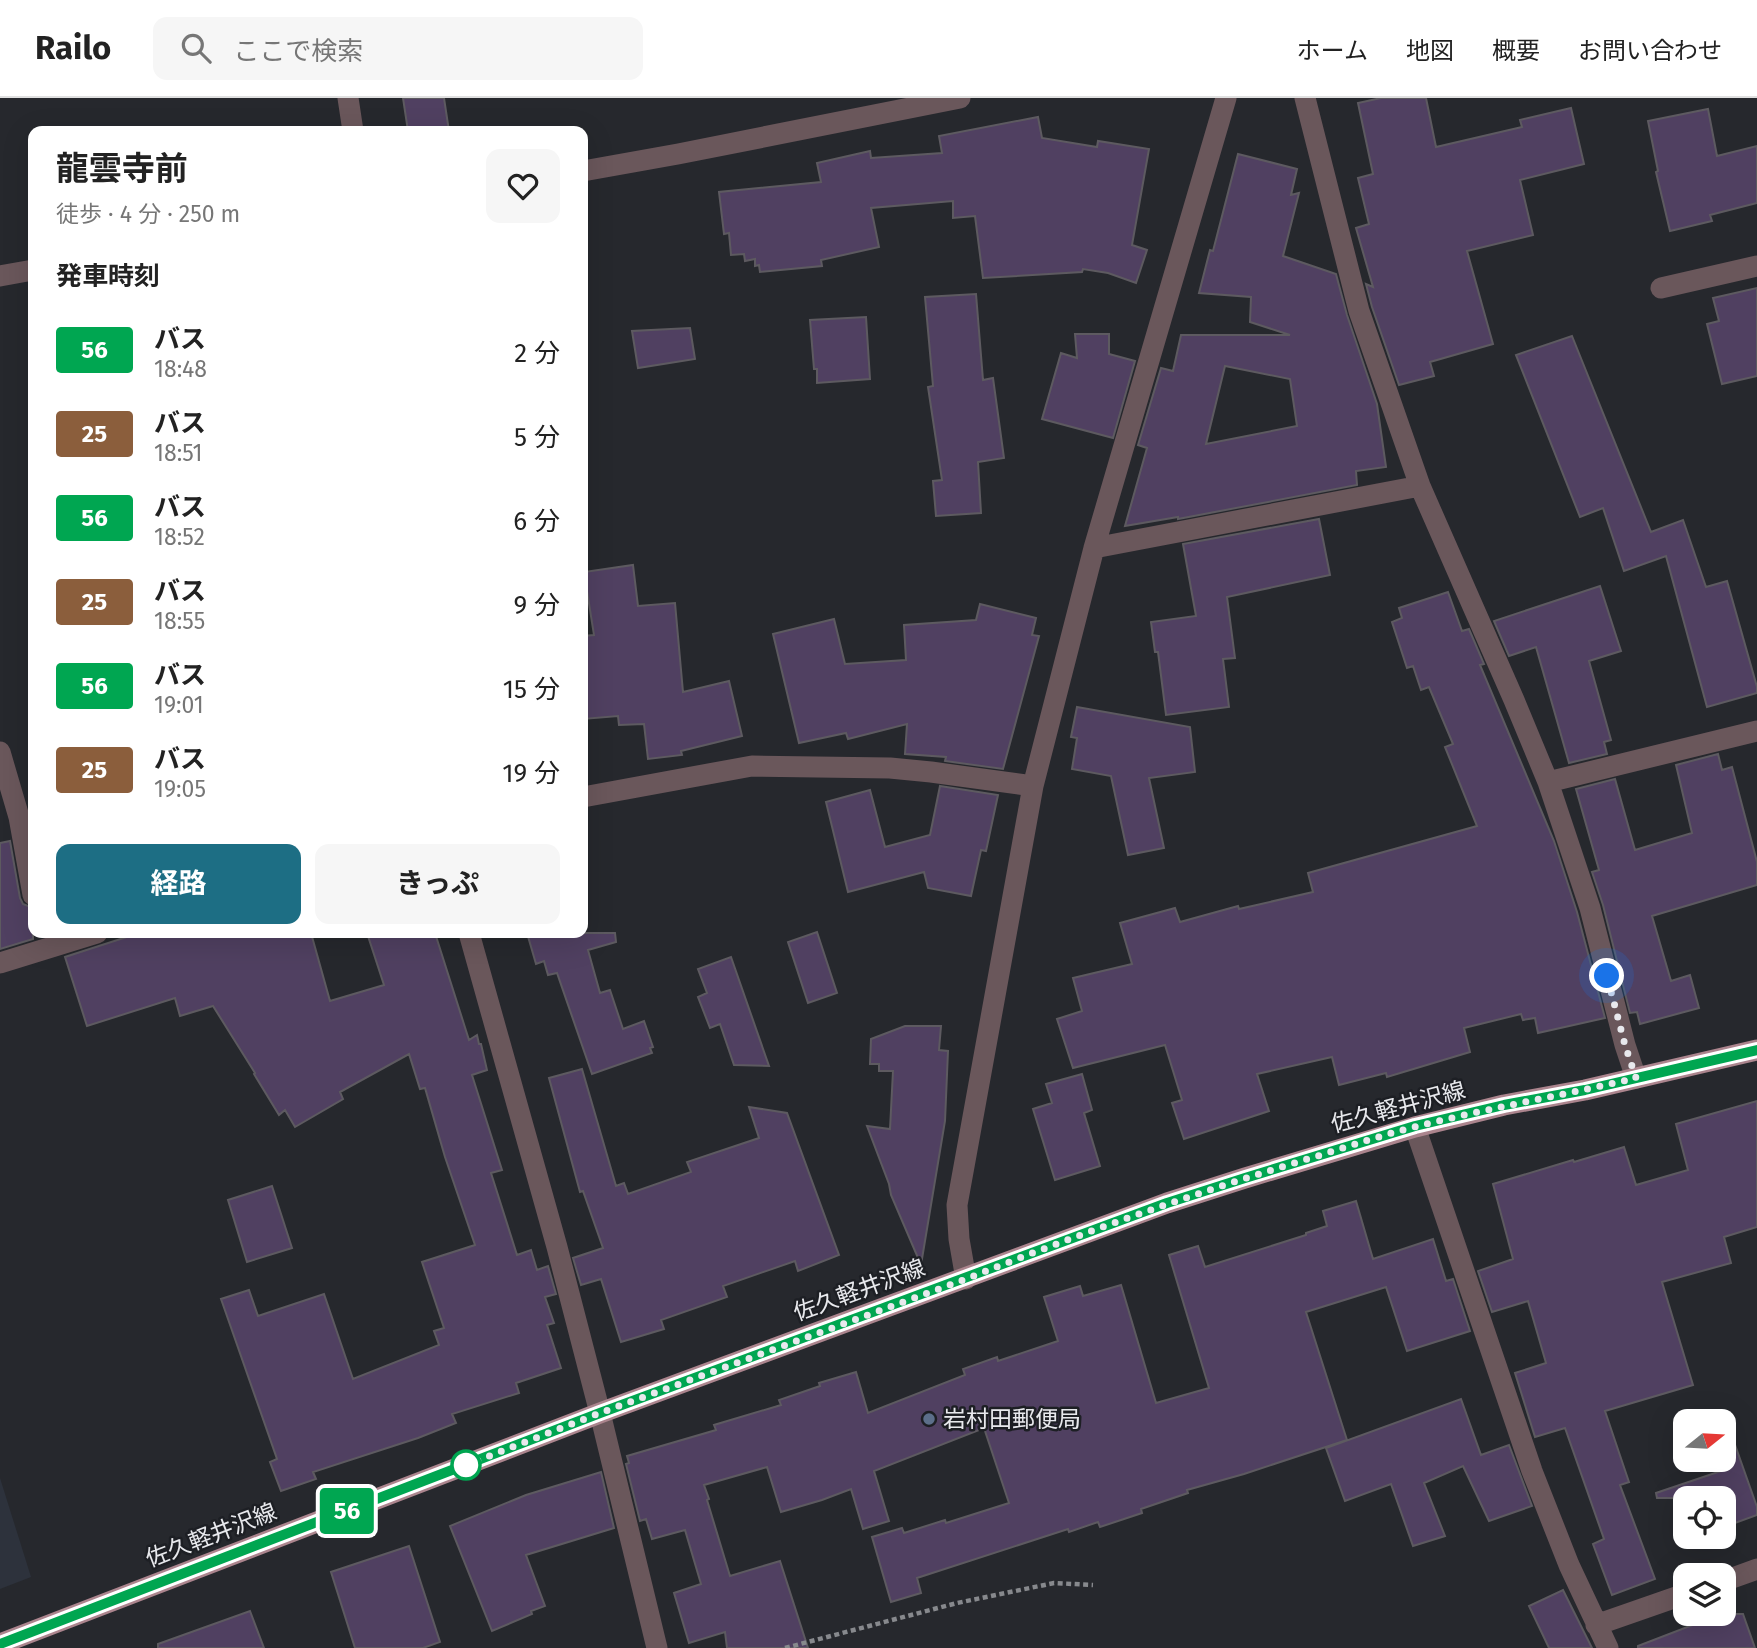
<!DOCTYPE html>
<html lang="ja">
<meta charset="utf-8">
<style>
:root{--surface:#fff;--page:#f6f6f6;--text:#222;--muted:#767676;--line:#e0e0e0;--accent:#1d6e84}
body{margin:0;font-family:"Fira Sans","Noto Sans JP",sans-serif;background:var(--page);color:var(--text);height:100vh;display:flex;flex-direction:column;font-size:26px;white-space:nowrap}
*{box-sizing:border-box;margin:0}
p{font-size:23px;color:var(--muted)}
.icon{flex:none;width:38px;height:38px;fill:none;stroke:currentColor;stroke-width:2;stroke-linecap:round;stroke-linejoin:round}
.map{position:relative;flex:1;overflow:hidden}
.sheet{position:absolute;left:28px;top:28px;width:560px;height:812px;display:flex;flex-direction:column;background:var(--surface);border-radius:14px;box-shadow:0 7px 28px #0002}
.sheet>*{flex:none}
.badge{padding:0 14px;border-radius:5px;font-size:24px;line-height:46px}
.needle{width:46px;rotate:72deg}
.tools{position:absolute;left:1673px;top:1311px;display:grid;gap:14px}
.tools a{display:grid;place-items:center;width:63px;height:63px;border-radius:14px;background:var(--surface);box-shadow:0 7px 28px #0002;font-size:35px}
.you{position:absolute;width:35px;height:35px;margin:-18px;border:5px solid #fff;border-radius:50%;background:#1a73e8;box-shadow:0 0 0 10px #1a73e833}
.map>.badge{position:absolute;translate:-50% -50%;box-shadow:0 0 0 4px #fff}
h2{padding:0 28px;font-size:26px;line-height:63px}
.round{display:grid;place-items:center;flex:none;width:74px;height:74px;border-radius:14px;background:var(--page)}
.summary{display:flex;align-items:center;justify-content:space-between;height:119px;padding:0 28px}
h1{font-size:33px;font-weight:700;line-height:52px}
.cta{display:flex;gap:14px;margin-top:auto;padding:14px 28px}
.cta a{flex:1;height:80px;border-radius:14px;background:var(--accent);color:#fff;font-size:28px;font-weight:700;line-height:80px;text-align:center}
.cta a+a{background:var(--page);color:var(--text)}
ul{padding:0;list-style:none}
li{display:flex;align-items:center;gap:21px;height:84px;padding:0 28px}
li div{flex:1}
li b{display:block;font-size:26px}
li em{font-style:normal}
li .badge{min-width:77px;font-weight:700;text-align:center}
header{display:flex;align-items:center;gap:42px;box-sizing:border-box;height:98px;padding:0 35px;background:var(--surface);border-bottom:2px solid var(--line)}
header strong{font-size:33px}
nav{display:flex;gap:38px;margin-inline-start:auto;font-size:24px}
.search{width:490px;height:63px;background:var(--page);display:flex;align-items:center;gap:18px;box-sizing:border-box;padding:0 24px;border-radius:14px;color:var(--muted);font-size:26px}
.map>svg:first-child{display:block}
.built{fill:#2d323c}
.building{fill:#504061;stroke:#5d5a60;stroke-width:2;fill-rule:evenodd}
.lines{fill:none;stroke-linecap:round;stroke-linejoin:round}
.path{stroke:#87898d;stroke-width:4.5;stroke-dasharray:5 3.5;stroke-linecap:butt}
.minor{stroke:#6a575b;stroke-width:21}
.major{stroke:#ab848d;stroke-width:21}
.line-casing{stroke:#fff;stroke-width:16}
.line{stroke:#00a651;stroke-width:10}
.walk{stroke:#e8e9ed;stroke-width:7;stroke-dasharray:0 12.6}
.service-dot{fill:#5c6f8a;stroke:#1d1f24;stroke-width:2.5}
.stop-dot{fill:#fff;stroke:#00a651;stroke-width:3.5}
.labels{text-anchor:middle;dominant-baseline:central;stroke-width:5;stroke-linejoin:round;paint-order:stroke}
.street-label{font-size:23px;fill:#e8e9ed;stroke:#1d1f24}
.poi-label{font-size:23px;fill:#e8e9ed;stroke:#1d1f24;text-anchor:start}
</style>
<header>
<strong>Railo</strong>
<div class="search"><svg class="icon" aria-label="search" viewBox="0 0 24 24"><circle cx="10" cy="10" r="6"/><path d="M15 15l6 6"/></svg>ここで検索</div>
<nav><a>ホーム</a><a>地図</a><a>概要</a><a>お問い合わせ</a></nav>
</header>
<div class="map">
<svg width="1757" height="1550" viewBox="0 0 1757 1550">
<rect width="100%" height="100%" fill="#26282d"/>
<!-- built -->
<path class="built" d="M0 1380 31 1479 0 1491Z"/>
<!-- building -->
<path class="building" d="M403 0H444L449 33H408Z
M1381 0H1426L1436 49 1522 29 1520 22 1571 10 1584 66 1520 82 1533 137 1467 153 1493 246 1430 264 1434 278 1399 287 1372 209 1366 186 1373 189 1356 130 1369 126 1358 80 1373 76 1358 5Z
M1708 11 1717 58 1757 48V105L1710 117 1712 123 1670 133 1656 74 1658 73 1648 23Z
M1038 19 1042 40 1097 49 1098 43 1149 51 1132 147 1147 152 1136 185 1108 175 1083 171 1082 174 983 180 975 118 953 120V103L871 110 879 149 821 162 822 168 760 174 759 167 755 168V161L745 163 744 156 731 157 729 135 724 136 719 94 821 84 817 65 870 53 871 60 942 55 939 38Z
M1238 56 1297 71 1291 97 1299 95 1283 158 1336 176 1347 217 1377 306 1386 369 1356 373 1357 387 1178 421V419L1125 428 1147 350 1138 347 1161 270 1173 273 1181 237H1290L1250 224 1251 199 1199 195 1210 152 1213 153ZM1225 268 1290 281 1297 328 1206 346Z
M1757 190V278L1722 286 1707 226 1719 223 1713 200Z
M976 196 983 282 993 280 1004 360 978 364 981 415 936 418 933 383 942 382 928 289 933 288 925 199Z
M866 219 870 281 817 285V271H814L810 222Z
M690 230 695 261 638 270 632 233Z
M1075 236H1109V256L1135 263 1113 340 1042 321 1061 255 1077 260Z
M1572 238 1651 434 1683 422 1706 489 1727 483 1757 589V595L1707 609 1666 458 1624 473 1603 410 1580 419 1516 257Z
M1319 421 1330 477 1227 499 1235 560 1223 561 1229 609 1166 617 1158 554H1155L1151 524 1196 518 1183 446Z
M633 467 638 508 675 505 683 594 729 583 742 638 681 653 682 657 648 661 644 626 619 627 618 618 583 621V538L594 537 584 474Z
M1600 488 1621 553 1589 563 1611 642 1604 644 1607 656 1569 665 1536 549 1509 558 1494 523Z
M1448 494 1462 533 1469 531 1484 566 1480 567 1554 743 1577 814 1605 920 1538 935 1535 920 1523 922 1521 916 1464 930 1470 954 1387 979 1386 975 1339 987 1332 959 1257 976 1269 1013 1184 1041 1172 1005 1182 1002 1165 947 1073 970 1057 921 1082 913 1073 880 1132 866 1120 825 1175 810 1180 824 1238 808 1239 811 1313 794 1308 775 1477 728 1445 649 1453 646 1429 589 1421 592 1413 568 1407 570 1392 524 1402 520 1399 510Z
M980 506 1036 520 1032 537 1039 538 1003 671 945 663 946 659 905 656 907 626 848 641 846 635 799 645 773 536 834 521 845 566 906 562 904 527 976 522Z
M1077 609 1190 629 1195 674 1149 680 1164 750 1128 757 1111 678 1072 671 1077 640 1071 639Z
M1718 656 1722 672 1732 669 1757 764V787L1652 818 1671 883 1690 877 1699 910 1640 926 1637 914 1630 915 1603 807 1592 774 1599 772 1576 691 1615 681 1635 752 1692 735 1676 667Z
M940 688 998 697 986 753 981 752 971 798 928 790 924 774 848 794 826 704 870 692 885 749 930 737Z
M10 743 20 800 23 806 33 810V841L0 851V745Z
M817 834 837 895 808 905 788 844Z
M139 835H311L330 903 384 887 367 835H435L469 942 477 937 479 946H481L487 972 472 977 502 1072 491 1075 517 1157 531 1152 537 1172 548 1168 556 1196 545 1199 554 1225 547 1227 561 1270 516 1285 519 1295 452 1316 456 1325 418 1340 313 1374 316 1381 281 1393 270 1364 277 1361 221 1201 249 1192 258 1218 324 1196 353 1281 439 1247 434 1233 444 1230 422 1164 475 1147 445 1059 425 990 420 991 409 956 340 994 343 1001 295 1029 285 1012 279 1017 254 976 255 975 213 908 180 918 175 900 87 928 65 859Z
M527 835H615L616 844 588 852 600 895 610 892 623 931 644 923 653 949 650 950 652 955 592 976 557 875 548 877 544 863 536 866Z
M731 859 769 968 734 967 720 926 710 930 698 899 707 895 698 871Z
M905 928H941L939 952 948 953 945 1023 921 1167 891 1097 889 1086 867 1028 890 1031 893 973H879V966H870L871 941Z
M582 971 616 1088 624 1085 628 1096 691 1074 687 1064 759 1040 749 1009 787 1015 839 1157 798 1173 795 1163 723 1188 727 1199 661 1222 664 1231 621 1244 601 1181 581 1187 573 1160 603 1150 583 1093 580 1094 549 980Z
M1082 976 1092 1012 1084 1015 1100 1068 1055 1082 1033 1011 1052 1005 1046 986Z
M1757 1003V1129L1724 1139 1731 1165 1662 1184 1693 1287 1605 1313 1629 1384 1620 1387 1655 1481 1612 1497 1593 1446 1604 1441 1565 1330 1535 1339 1515 1275 1546 1265 1528 1203 1492 1214 1478 1173 1513 1161 1493 1086 1573 1062 1574 1064 1624 1049 1636 1087 1688 1072 1676 1026Z
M272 1088 292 1150 247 1164 228 1102Z
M1356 1103 1373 1161 1433 1141 1446 1183 1453 1181 1470 1233 1407 1253 1386 1189 1306 1214 1347 1342 1244 1376 1187 1392 1188 1395 1141 1411 1142 1415 1100 1429 1098 1424 1069 1434 1068 1431 917 1480 921 1495 891 1504 872 1439 902 1430 904 1435 945 1422 946 1425 1009 1405 984 1330 874 1373 889 1423 863 1431 851 1391 822 1402 781 1414 767 1369 704 1387 709 1401 707 1402 730 1478 780 1463 808 1550H727L725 1534 689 1545 674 1495 701 1486 685 1432 652 1441 646 1421 640 1423 626 1366 629 1365 627 1358 716 1332 714 1327 781 1307 779 1302 820 1288 819 1285 856 1274 868 1315 965 1277 963 1271 997 1259 998 1263 1058 1243 1044 1199 1080 1188 1083 1198 1121 1187 1156 1305 1209 1290 1169 1157 1198 1148 1205 1169 1306 1137V1135L1327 1128 1323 1113Z
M1461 1301 1481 1357 1509 1347 1532 1408 1489 1423 1463 1368 1424 1385 1445 1438 1413 1448 1391 1386 1345 1403 1326 1350Z
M1724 1327H1728L1757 1409V1417L1724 1429V1400H1657L1656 1395 1724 1372Z
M601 1374 614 1430 526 1457 545 1508 531 1513 532 1516 492 1533 450 1428 526 1397Z
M409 1448 440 1544 423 1550H355L331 1474Z
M1563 1492 1592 1550H1549L1529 1508Z
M250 1513 264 1550H158V1546Z
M1721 1516H1743L1755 1550H1638V1548Z"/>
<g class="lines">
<!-- path -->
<path class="path" d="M785 1550 957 1505 1054 1485 1093 1487"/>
<!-- minor -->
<path class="minor" d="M348 0 353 33
M1305 0 1359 213 1420 388 1514 602 1548 684 1590 810 1625 947 1636 980
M583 73 678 56 960 0
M0 178 33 172
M1661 190 1757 168
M1094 450 1420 388
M0 654 19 719 33 797
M1548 684 1757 633
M583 699 752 668 890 670 931 674 1033 688
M469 835 557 1149 600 1315 657 1550
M0 865 97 835
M1415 1029 1532 1373 1569 1467 1608 1550
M966 1181 959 1141 957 1107 1033 688 1094 450 1226 0
M1724 1483 1757 1471
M1596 1527 1685 1496"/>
<!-- major -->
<path class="major" d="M0 1546 600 1315 1167 1105 1245 1080 1415 1029 1504 1007 1585 992 1757 952"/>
</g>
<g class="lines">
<defs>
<path id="line" d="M0 1546 600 1315 1167 1105 1245 1080 1415 1028 1504 1007 1585 992 1757 952"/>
</defs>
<!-- line casing -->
<use href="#line" class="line-casing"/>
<!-- line -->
<use href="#line" class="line"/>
<!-- walk -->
<path class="walk" d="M466 1367 600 1315 966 1181C1079 1136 1194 1095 1311 1060 1347 1049 1382 1037 1418 1028 1490 1010 1564 997 1636 980L1625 947 1607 878"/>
</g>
<!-- markers -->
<circle class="service-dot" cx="929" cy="1321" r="7"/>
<circle class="stop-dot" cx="466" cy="1367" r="14"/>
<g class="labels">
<!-- street labels -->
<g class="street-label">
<text transform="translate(1398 1009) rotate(-15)">佐久軽井沢線</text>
<text transform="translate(859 1192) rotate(-20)">佐久軽井沢線</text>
<text transform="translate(211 1437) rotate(-21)">佐久軽井沢線</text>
</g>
<!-- poi labels -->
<g class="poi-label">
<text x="943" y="1321">岩村田郵便局</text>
</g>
</g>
</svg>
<div class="tools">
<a><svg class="needle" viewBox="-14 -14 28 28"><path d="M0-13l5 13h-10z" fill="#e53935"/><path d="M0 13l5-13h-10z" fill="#767676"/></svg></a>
<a><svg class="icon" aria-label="locate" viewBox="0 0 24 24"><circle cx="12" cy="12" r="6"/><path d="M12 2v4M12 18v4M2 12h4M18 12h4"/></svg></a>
<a><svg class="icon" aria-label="layers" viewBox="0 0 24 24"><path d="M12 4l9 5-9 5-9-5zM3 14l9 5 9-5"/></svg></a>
</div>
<div class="you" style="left:1607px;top:878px"></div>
<b class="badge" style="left:347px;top:1413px;background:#00a651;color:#fff">56</b>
<section class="sheet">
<div class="summary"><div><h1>龍雲寺前</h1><p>徒歩 · 4 分 · 250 m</p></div><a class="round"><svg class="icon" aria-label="heart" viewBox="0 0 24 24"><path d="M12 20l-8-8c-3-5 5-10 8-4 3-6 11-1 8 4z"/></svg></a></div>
<h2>発車時刻</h2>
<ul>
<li><span class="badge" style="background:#00a651;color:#fff">56</span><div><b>バス</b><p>18:48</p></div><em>2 分</em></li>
<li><span class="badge" style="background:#8b5e3c;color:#fff">25</span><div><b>バス</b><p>18:51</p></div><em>5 分</em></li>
<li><span class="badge" style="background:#00a651;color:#fff">56</span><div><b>バス</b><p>18:52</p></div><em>6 分</em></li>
<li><span class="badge" style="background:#8b5e3c;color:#fff">25</span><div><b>バス</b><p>18:55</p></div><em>9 分</em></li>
<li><span class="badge" style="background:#00a651;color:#fff">56</span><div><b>バス</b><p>19:01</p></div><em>15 分</em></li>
<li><span class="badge" style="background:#8b5e3c;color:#fff">25</span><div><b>バス</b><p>19:05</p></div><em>19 分</em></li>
</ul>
<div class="cta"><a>経路</a><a>きっぷ</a></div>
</section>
</div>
